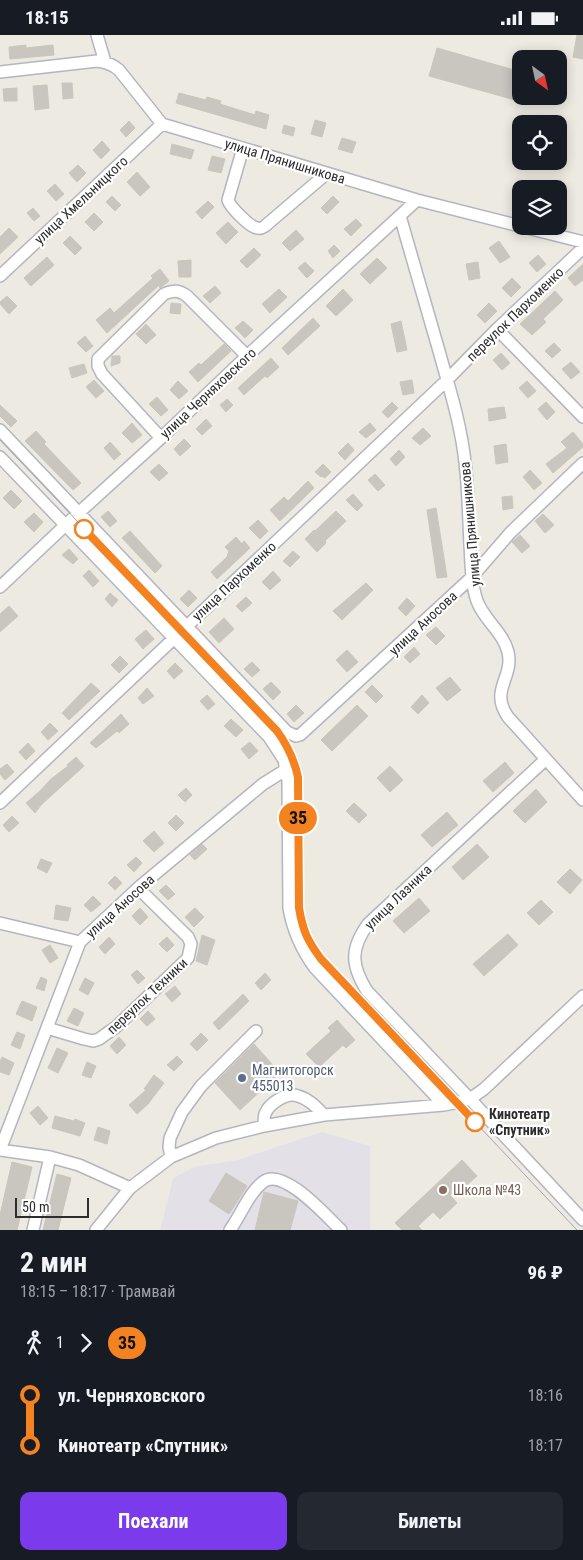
<!DOCTYPE html>
<html lang="ru">
<meta charset="utf-8">
<style>
:root{--surface:#171b24;--page:#242831;--text:#f1f3f6;--muted:#9ea1a6;--accent:#7c3aed}
body{margin:0;font-family:"Roboto Condensed",sans-serif;background:var(--page);color:var(--text);height:100vh;display:flex;flex-direction:column;font-size:19px;white-space:nowrap}
*{box-sizing:border-box;margin:0}
p{font-size:16px;color:var(--muted)}
.icon{flex:none;width:28px;height:28px;fill:none;stroke:currentColor;stroke-width:2;stroke-linecap:round;stroke-linejoin:round}
.map{position:relative;height:1195px;overflow:hidden}
.sheet{display:flex;flex-direction:column;background:var(--surface);flex:1}
.sheet>*{flex:none}
.badge{padding:0 10px;border-radius:16px;font-size:18px;line-height:32px}
.needle{width:32px;rotate:147deg}
.buttons{position:absolute;left:512px;top:15px;display:grid;gap:10px}
.buttons a{display:grid;place-items:center;width:55px;height:55px;border-radius:10px;background:var(--surface);box-shadow:0 2px 12px #0003;font-size:25px}
.scale{position:absolute;left:15px;bottom:12px;width:74px;box-sizing:border-box;padding-left:5px;border:2px solid #2d2d2d;border-top:0;font-size:14px;line-height:18px;white-space:nowrap;color:#2d2d2d;-webkit-text-stroke:4px #fff;paint-order:stroke}
.map>.badge{position:absolute;translate:-50% -50%;box-shadow:0 0 0 2px #fff}
.legs{display:flex;align-items:center;gap:8px;height:55px;padding:0 20px;font-size:16px}
.legs p{margin-inline-start:auto}
.overview{display:flex;align-items:center;justify-content:space-between;height:85px;padding:0 20px}
h1{font-size:28px;font-weight:700;line-height:38px}
.button{display:flex;gap:10px;margin-top:auto;padding:10px 20px}
.button a{flex:1;height:58px;border-radius:10px;background:var(--accent);color:#fff;font-size:20px;font-weight:700;line-height:58px;text-align:center}
.button a+a{background:var(--page);color:var(--text)}
ul{padding:0 20px;list-style:none}
li{display:flex;align-items:center;gap:18px;height:50px;font-size:19px}
li i{display:grid;place-items:center;width:8px;height:100%;margin:0 6px;background:currentColor}
li i::after{content:'';width:12px;height:12px;margin:-6px;border:4px solid;border-radius:50%;background:var(--surface)}
li p{margin-inline-start:auto}
li:first-child i{background:linear-gradient(#0000 50%,currentColor 0)}
li:last-child i{background:linear-gradient(currentColor 50%,#0000 0)}
.status{display:flex;justify-content:space-between;align-items:center;height:35px;padding:0 25px;background:var(--surface);direction:ltr}
.status svg{height:14px;fill:currentColor}
.map>svg:first-child{display:block}
.industrial{fill:#e3e1e7}
.building{fill:#c9c6c0;stroke:#c9c6ba}
.lines{fill:none;stroke-linecap:round;stroke-linejoin:round}
.minor-casing{stroke:#b4b5bf;stroke-width:14}
.minor{stroke:#fff;stroke-width:11}
.tram{stroke:#a4a4b5;stroke-width:1}
.line-1-casing{stroke:#fff;stroke-width:11}
.line-1{stroke:#f58220;stroke-width:8}
.stop-1-dot{fill:#fff;stroke:#f58220;stroke-width:2.5}
.service-dot{fill:#5c6f8a;stroke:#fff;stroke-width:2}
.education-dot{fill:#8d6e63;stroke:#fff;stroke-width:2}
.labels{text-anchor:middle;dominant-baseline:central;stroke-width:4.5;stroke-linejoin:round;paint-order:stroke}
.street-label{font-size:14px;fill:#2d2d2d;stroke:#fff}
.service-label{font-size:14px;fill:#4e5e75;stroke:#fff;text-anchor:start}
.stop-label{font-size:14px;font-weight:bold;fill:#2d2d2d;stroke:#fff;text-anchor:start}
.education-label{font-size:14px;fill:#785e54;stroke:#fff;text-anchor:start}
</style>
<div class="status"><b>18:15</b><svg viewBox="0 0 49 12"><path d="M0 12V9h3v3zM5 12V6h3v6zM10 12V3h3v9zM15 12V0h3v12zM26 1h20v11H26zM47 4h2v5h-2z"/></svg></div>
<div class="map">
<svg width="583" height="1195" viewBox="0 0 583 1195">
<rect width="100%" height="100%" fill="#edeae1"/>
<!-- industrial -->
<path class="industrial" d="M322 1097 370 1111V1195H160L173 1144 179 1140 194 1132 238 1125Z"/>
<!-- building -->
<path class="building" d="M577 0H583V24L573 22Z
M26 10V13L53 10 54 20 10 24 9 12Z
M437 13 521 37V45L515 65 429 41Z
M62 48H72L73 63 63 64Z
M47 50 49 73 35 75 33 51Z
M17 53V66H4L3 54Z
M179 58 206 65 207 62 221 66 220 69 255 80 256 76 269 80 266 94 176 68Z
M315 85 326 88 322 102 311 99Z
M129 86 135 93 126 102 120 95Z
M284 90 295 93 293 101 282 98Z
M342 103 356 107 352 118 338 114Z
M102 106 110 115 101 124 93 115Z
M172 109 194 115 191 124 170 119Z
M212 121 225 124 221 138 208 135Z
M78 130 86 138 77 147 69 138Z
M137 137 150 152 140 161 127 147Z
M55 149 64 159 56 166 47 156Z
M112 161 121 170 115 176 106 167Z
M333 161 339 167 327 179 321 173Z
M208 166 214 172 202 184 196 177Z
M33 173 40 181 34 186 27 178Z
M94 178 103 187 94 196 85 187Z
M356 184 362 190 351 201 344 194Z
M228 187 238 197 226 209 216 198Z
M9 193 18 202 0 219V202Z
M296 195 304 204 290 216 282 208Z
M70 201 82 213 75 220 63 208Z
M499 206 510 222 500 228 489 213Z
M334 210 340 216 333 223 328 216Z
M254 213 261 220 247 233 240 226Z
M538 220 546 229 537 237 529 228Z
M47 222 54 230 31 251 24 243Z
M377 223 387 233 370 249 360 239Z
M191 225V242H179L178 226Z
M305 227 314 236 307 243 298 233Z
M478 227 480 243 469 245 466 229Z
M583 229V245L575 251 568 243Z
M160 234 169 246 160 253 159 250 107 298 96 285 110 273 114 278 153 243 151 241Z
M512 243 521 252 511 262 502 253Z
M215 251 221 258 210 268 203 261Z
M279 254 287 262 270 278 262 269Z
M343 254 353 265 336 281 326 271Z
M555 256 563 265 543 284 546 287 532 300 520 289Z
M7 261 17 271 9 279 0 269V267Z
M171 268 181 269 180 279 170 278Z
M489 268 497 276 485 288 477 280Z
M313 283 320 291 288 320 282 313Z
M243 286 253 295 245 303 235 293Z
M401 286 407 315 397 317 391 289Z
M146 289 156 300 146 309 136 299Z
M85 301 93 311 86 317 77 308Z
M554 308 561 315 552 323 545 316Z
M224 309 231 316 198 347 189 337 199 328 201 330Z
M501 318 510 328 502 335 493 325Z
M112 321H120V328L111 331Z
M271 323 279 332 267 343 265 341 244 360 238 353Z
M571 327 580 337 571 344 562 334Z
M84 329 87 338 72 343 69 333Z
M94 345 104 356 96 363 86 352Z
M412 345 414 358 403 360 400 347Z
M178 346 188 356 179 364 170 355Z
M527 346 536 356 528 363 519 353Z
M157 362 168 375 161 381 149 369Z
M227 364 233 370 226 377 220 370Z
M392 367 398 373 388 383 382 377Z
M546 367 555 377 547 385 538 374Z
M0 370 17 386 11 392 0 381Z
M504 372 506 383 489 386 488 374Z
M206 384 212 391 202 400 196 394Z
M132 388 142 400 132 408 122 398Z
M370 388 376 395 366 403 359 397Z
M423 393 431 401 420 410 412 403Z
M36 396 46 407 44 409 81 448 73 455 25 406Z
M573 397 583 409V412L553 438 546 429 567 413 561 407Z
M184 404 191 411 180 421 174 414Z
M110 407 121 419 114 425 104 413Z
M348 408 354 415 345 425 338 418Z
M506 409 508 427 496 429 494 411Z
M399 415 405 422 396 431 390 424Z
M159 429 168 438 159 446 150 437Z
M323 429 331 437 325 443 322 441 321 442 315 437Z
M530 435 542 448 534 455 523 442Z
M375 439 385 450 378 456 368 445Z
M308 446 314 453 280 486 270 475 284 462 288 466Z
M11 455 22 466 14 474 3 463Z
M353 459 363 470 357 476 346 465Z
M512 461 513 473 503 475 502 462Z
M436 473 447 542 437 543 427 475Z
M108 476 117 486 110 492 101 482Z
M336 476 346 486 325 506 326 508 317 517 305 504 314 495 315 496Z
M34 478 43 487 34 497 24 487Z
M543 479 554 490 545 498 535 486Z
M258 485 268 496 260 504 249 493Z
M130 496 162 531 155 538 122 503Z
M520 500 530 511 522 518 512 507Z
M236 502 242 509 244 506 250 513 217 544 211 537 227 522 229 516 225 512Z
M69 514 78 524 73 529 62 520Z
M293 516 300 522 290 532 283 526Z
M89 535 99 546 93 552 83 541Z
M273 536 281 545 270 555 262 547Z
M366 548 373 555 342 585 333 576Z
M189 555 197 563 188 572 180 564Z
M110 558 118 565 112 572 105 564Z
M246 562 252 568 242 577 236 571Z
M407 563 415 571 406 581 398 573Z
M9 571 18 581 0 597V579Z
M224 583 234 594 219 608 209 597Z
M436 592 445 601 436 610 426 600Z
M146 595 154 604 143 614 135 604Z
M414 612 420 619 410 628 404 622Z
M347 615 358 627 347 637 336 625Z
M120 621 128 629 119 638 111 630Z
M252 627 260 635 252 642 244 634Z
M175 628 183 636 174 644 167 636Z
M450 642 461 655 447 666 436 653Z
M271 647 281 657 273 665 263 654Z
M91 648 100 656 69 685 62 678Z
M372 650 383 661 376 668 365 657Z
M147 653 154 661 143 669 138 663Z
M207 660 215 669 208 675 200 666Z
M422 660 429 668 418 679 411 672Z
M296 670 304 678 294 687 287 679Z
M357 670 368 681 332 716 321 705Z
M121 679 129 689 119 698 117 696 96 713 90 708Z
M231 684 243 695 236 702 224 691Z
M50 688 58 696 48 705 41 697Z
M250 707 258 716 249 724 241 714Z
M28 708 35 716 26 725 19 717Z
M76 722 84 731 41 770 35 778 26 768 40 756 51 744 68 731 67 730Z
M505 727 514 738 493 757 483 746Z
M7 729 14 737 5 745 0 739V734Z
M390 731 403 745 390 757 377 743Z
M186 753 192 760 185 767 178 760Z
M536 754 547 767 525 788 513 776Z
M354 768 367 780 359 788 346 776Z
M447 777 458 790 432 812 421 800Z
M176 780 184 788 176 796 168 788Z
M12 781 19 788 9 797 3 790Z
M154 796 164 808 154 817 143 806Z
M202 809 207 814 195 825 190 820Z
M477 809 489 822 463 845 452 832Z
M136 822 142 828 134 837 127 830Z
M41 824 52 828 47 838 37 833Z
M570 834 582 845 570 859 557 847Z
M115 841 122 848 115 855 108 848Z
M166 850 175 859 168 865 159 856Z
M93 861 101 869 91 877 84 870Z
M419 863 430 876 404 898 393 886Z
M541 865 553 877 539 890 527 878Z
M56 870 71 873 68 886 54 884Z
M140 873 148 882 140 890 132 881Z
M195 873 204 882 194 892 185 882Z
M508 899 518 910 484 941 473 929Z
M202 900 215 905 207 930 196 926Z
M109 902 115 909 105 919 99 912Z
M167 902 174 910 167 917 159 909Z
M50 910 58 923 50 928 42 915Z
M137 935 145 943 138 949 131 940Z
M265 938 271 945 261 955 255 948Z
M41 942 47 945 44 956 36 953Z
M85 943 94 948 88 960 79 955Z
M175 951 181 959 172 967 165 959Z
M243 959 249 966 219 995 213 988Z
M22 966 37 972 32 986 16 979Z
M74 973 84 978 78 991 67 986Z
M148 976 155 984 147 991 140 984Z
M337 985 355 1005 346 1013 343 1010 319 1032 306 1019 331 996 328 993Z
M17 997 25 1000 20 1014 11 1010Z
M201 998 208 1005 197 1016 190 1009Z
M119 1002 126 1010 117 1019 110 1011Z
M254 1009 280 1038 240 1075 215 1048Z
M57 1013 68 1018 58 1038 48 1033Z
M177 1021 183 1027 174 1036 167 1030Z
M2 1022 14 1028 9 1040 0 1037V1027Z
M87 1027 96 1031 91 1043 82 1040Z
M154 1040 164 1048 148 1069 137 1079 129 1070 146 1055 144 1054Z
M38 1071 48 1083 40 1090 30 1078Z
M55 1081 74 1086 75 1084 85 1088 80 1101 52 1093Z
M98 1092 110 1096 107 1109 94 1105Z
M462 1125 477 1141 467 1150 464 1147 450 1160 457 1168 440 1184 433 1177 418 1191 422 1195H402L395 1188Z
M12 1127 32 1132 17 1195H0V1180Z
M226 1138 247 1151 229 1179 209 1166Z
M57 1139 71 1143 58 1195H43Z
M264 1157 298 1166 290 1195H255Z"/>
<g class="lines">
<defs>
<path id="minor" d="M97 0 105 27
M0 37 97 26C106 27 112 29 119 35L162 89
M162 89 417 165 583 207
M243 113 228 165C230 172 250 192 257 193 261 194 262 193 265 191L326 139
M400 181C413 226 426 271 439 316 446 342 455 369 460 396 468 433 468 472 470 509 471 528 471 548 477 566 484 585 503 597 508 617 514 643 489 655 508 682L583 765
M0 241 162 89
M497 294 583 382
M0 395 287 697 296 701 300 700 472 542 510 498 583 428
M161 403 102 339 98 331V324L164 259C174 255 179 255 187 261L247 321
M0 422 269 702 284 725 288 746 289 873C293 896 301 914 315 933L444 1070
M0 552 73 483 161 403 247 321 417 165
M546 724 368 889C350 914 351 930 367 956L470 1064 583 1185
M0 768 447 345 497 294 583 213
M0 888 80 907
M47 993 84 1004 93 1006 99 1004 116 992 188 923 191 909 188 902 138 853
M264 1091C264 1087 264 1082 265 1079 269 1068 287 1057 298 1061 309 1064 316 1072 324 1080
M0 1115 80 907 138 853 263 749 287 734
M0 1115 50 1122 79 1130 130 1153
M171 1122 169 1112 170 1103 182 1077 201 1051 256 996
M33 1195 50 1122
M96 1195 130 1153 171 1122 216 1103 264 1091 324 1080 444 1070 459 1067 470 1064 484 1054 583 961
M230 1195C241 1180 248 1159 263 1147 283 1131 327 1182 341 1195"/>
</defs>
<!-- minor casing -->
<use href="#minor" class="minor-casing"/>
<!-- minor -->
<use href="#minor" class="minor"/>
<!-- tram -->
<path class="tram" d="M0 405 277 696C288 711 294 724 298 742L299 873C303 896 306 905 321 924L577 1195"/>
</g>
<g class="lines">
<defs>
<path id="line-1" d="M84 494 277 696C288 711 294 724 298 742L299 873C303 896 307 905 321 924L475 1087"/>
</defs>
<!-- line-1 casing -->
<use href="#line-1" class="line-1-casing"/>
<!-- line-1 -->
<use href="#line-1" class="line-1"/>
</g>
<!-- markers -->
<g class="stop-1-dot">
<circle cx="84" cy="494" r="9"/>
<circle cx="475" cy="1087" r="9"/>
</g>
<circle class="service-dot" cx="242" cy="1043" r="5"/>
<circle class="education-dot" cx="443" cy="1155" r="5"/>
<g class="labels">
<!-- street labels -->
<g class="street-label">
<text transform="translate(285 126) rotate(17)">улица Прянишникова</text>
<text transform="translate(81 165) rotate(-43)">улица Хмельницкого</text>
<text transform="translate(515 279) rotate(-44)">переулок Пархоменко</text>
<text transform="translate(208 358) rotate(-43)">улица Черняховского</text>
<text transform="translate(470 489) rotate(-95)">улица Прянишникова</text>
<text transform="translate(234 546) rotate(-43)">улица Пархоменко</text>
<text transform="translate(423 588) rotate(-43)">улица Аносова</text>
<text transform="translate(398 862) rotate(-44)">улица Лазника</text>
<text transform="translate(120 871) rotate(-42)">улица Аносова</text>
<text transform="translate(147 961) rotate(-43)">переулок Техники</text>
</g>
<!-- service labels -->
<g class="service-label">
<text x="252" y="1035">Магнитогорск<tspan x="252" dy="16">455013</tspan></text>
</g>
<!-- stop labels -->
<g class="stop-label">
<text x="489" y="1079">Кинотеатр<tspan x="489" dy="16">«Спутник»</tspan></text>
</g>
<!-- education labels -->
<g class="education-label">
<text x="453" y="1155">Школа №43</text>
</g>
</g>
</svg>
<div class="buttons">
<a><svg class="needle" viewBox="-14 -14 28 28"><path d="M0-13l5 13h-10z" fill="#e53935"/><path d="M0 13l5-13h-10z" fill="#9ea1a6"/></svg></a>
<a><svg class="icon" aria-label="locate" viewBox="0 0 24 24"><circle cx="12" cy="12" r="6"/><path d="M12 2v4M12 18v4M2 12h4M18 12h4"/></svg></a>
<a><svg class="icon" aria-label="layers" viewBox="0 0 24 24"><path d="M12 4l9 5-9 5-9-5zM3 14l9 5 9-5"/></svg></a>
</div>
<div class="scale">50 m</div>
<b class="badge" style="left:298px;top:783px;background:#f58220;color:#111">35</b>
</div>
<section class="sheet">
<div class="overview"><div><h1>2 мин</h1><p>18:15 – 18:17 · Трамвай</p></div><b>96 ₽</b></div>
<div class="legs"><svg class="icon" aria-label="walk" viewBox="0 0 24 24"><circle cx="13" cy="4" r="2"/><path d="M13 8l-2 6 4 7M11 14l-3 7M7 12l3-4h3l4 4"/></svg>1<svg class="icon" aria-label="forward" viewBox="0 0 24 24"><path d="M9 5l7 7-7 7"/></svg><b class="badge" style="background:#f58220;color:#111">35</b></div>
<ul>
<li><i style="color:#f58220"></i><b>ул. Черняховского</b><p>18:16</p></li>
<li><i style="color:#f58220"></i><b>Кинотеатр «Спутник»</b><p>18:17</p></li>
</ul>
<div class="button"><a>Поехали</a><a>Билеты</a></div>
</section>
